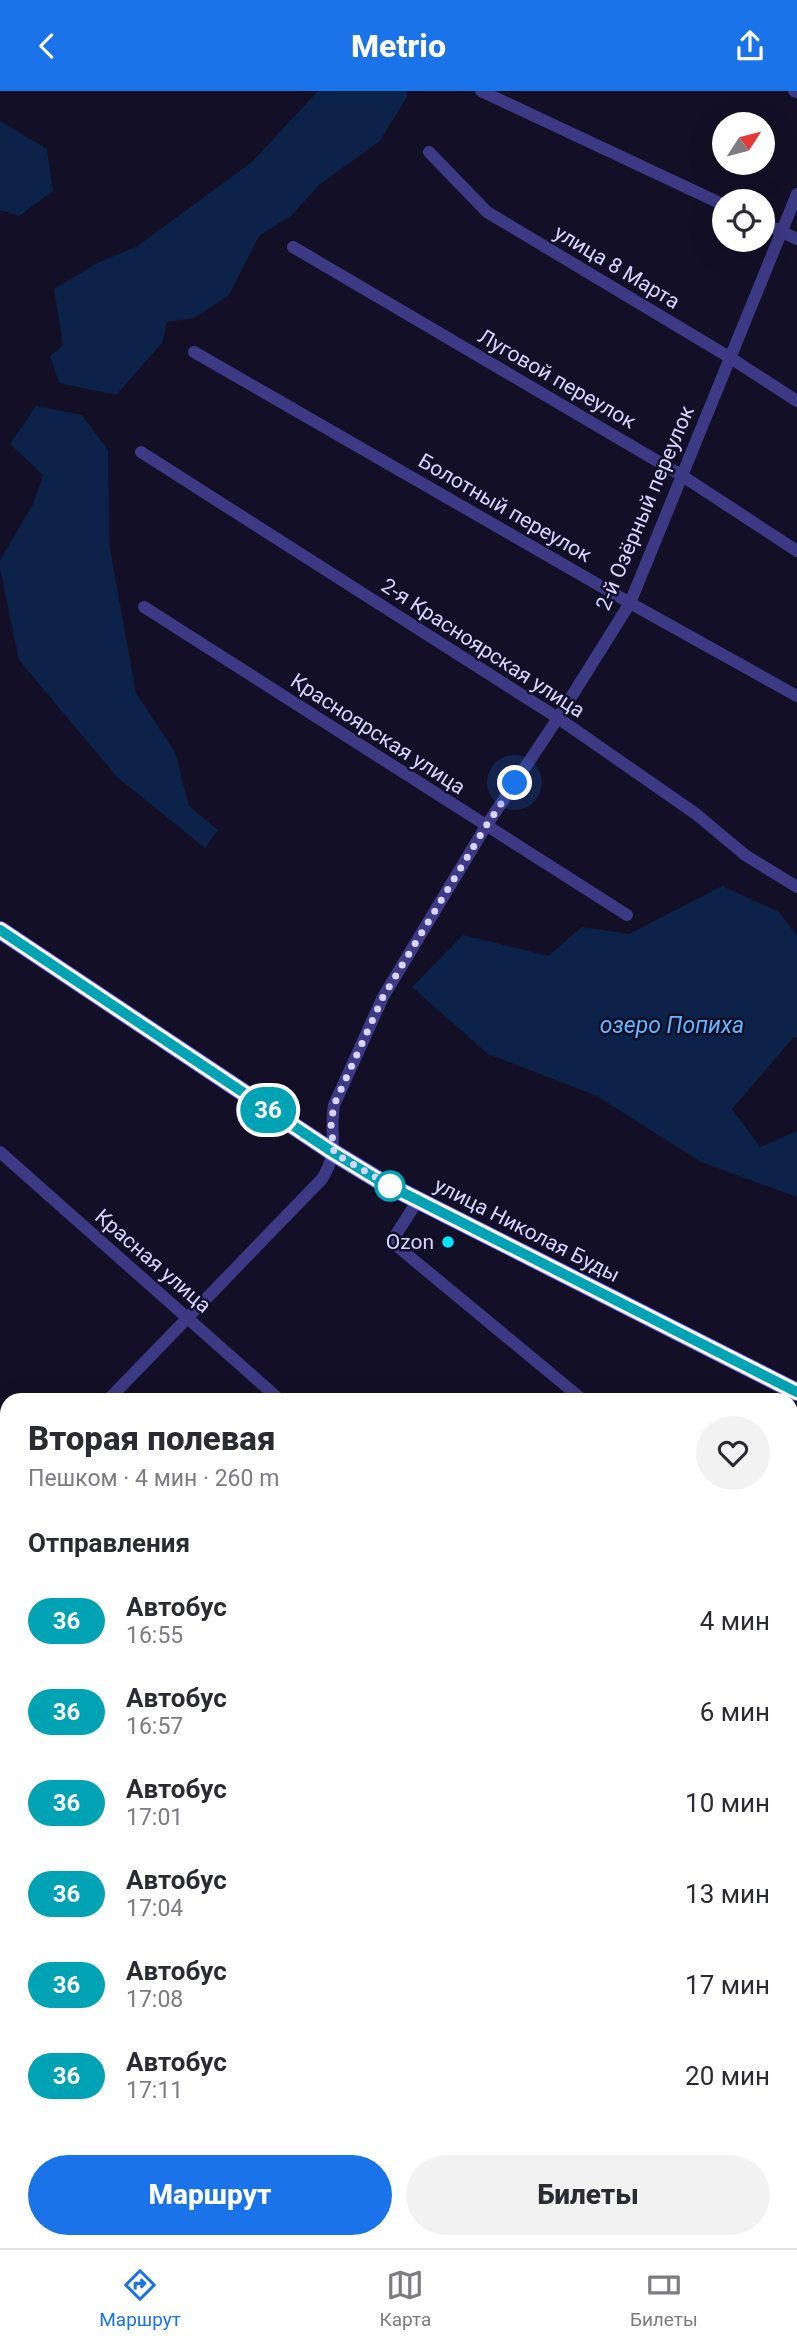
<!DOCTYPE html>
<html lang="ru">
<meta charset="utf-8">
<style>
:root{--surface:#fff;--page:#f2f2f3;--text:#2b2b33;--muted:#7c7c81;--line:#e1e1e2;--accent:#1a73e8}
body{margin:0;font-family:Roboto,sans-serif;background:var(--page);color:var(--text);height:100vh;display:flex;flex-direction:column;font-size:26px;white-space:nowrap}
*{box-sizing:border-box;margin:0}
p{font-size:23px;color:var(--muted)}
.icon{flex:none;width:38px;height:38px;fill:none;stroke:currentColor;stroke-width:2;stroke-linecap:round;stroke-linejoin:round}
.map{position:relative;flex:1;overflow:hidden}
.sheet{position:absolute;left:0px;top:1302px;width:798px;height:856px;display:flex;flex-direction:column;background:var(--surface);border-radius:21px 21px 0 0;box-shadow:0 7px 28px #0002}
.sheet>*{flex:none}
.badge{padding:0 14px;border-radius:23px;font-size:24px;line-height:46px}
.needle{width:46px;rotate:54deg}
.buttons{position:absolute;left:712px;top:21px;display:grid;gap:14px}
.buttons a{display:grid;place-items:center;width:63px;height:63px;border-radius:50%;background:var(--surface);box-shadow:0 7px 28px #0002;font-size:35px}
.you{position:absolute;width:35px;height:35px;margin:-18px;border:5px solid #fff;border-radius:50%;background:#1a73e8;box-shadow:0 0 0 10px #1a73e833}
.map>.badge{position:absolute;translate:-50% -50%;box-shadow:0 0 0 4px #fff}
h2{padding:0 28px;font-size:26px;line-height:63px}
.round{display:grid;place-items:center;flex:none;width:74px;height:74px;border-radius:37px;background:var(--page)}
.summary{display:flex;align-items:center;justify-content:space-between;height:119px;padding:0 28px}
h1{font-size:33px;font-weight:800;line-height:52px}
.button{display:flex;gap:14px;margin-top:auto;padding:14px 28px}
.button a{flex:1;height:80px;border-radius:42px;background:var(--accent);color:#fff;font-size:28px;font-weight:800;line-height:80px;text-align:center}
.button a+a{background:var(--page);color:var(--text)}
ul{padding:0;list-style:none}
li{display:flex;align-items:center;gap:21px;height:91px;padding:0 28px}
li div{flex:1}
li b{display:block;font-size:26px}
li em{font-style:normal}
li .badge{min-width:77px;font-weight:700;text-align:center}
header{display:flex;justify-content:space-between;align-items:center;height:91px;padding:0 28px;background:var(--accent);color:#fff;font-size:32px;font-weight:800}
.tabs{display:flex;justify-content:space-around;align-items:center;height:98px;border-top:2px solid var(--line);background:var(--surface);font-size:19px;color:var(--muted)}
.tabs a{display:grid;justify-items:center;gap:4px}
.tabs .selected{color:var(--accent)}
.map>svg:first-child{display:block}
.water{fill:#0c2248}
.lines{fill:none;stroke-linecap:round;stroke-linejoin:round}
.street{stroke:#3d3a85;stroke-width:12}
.secondary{stroke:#6f6bff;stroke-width:18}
.line-casing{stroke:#fff;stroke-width:16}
.line{stroke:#00a3b4;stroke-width:10}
.walk{stroke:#d9d4ff;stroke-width:7;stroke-dasharray:0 12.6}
.stop-dot{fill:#fff;stroke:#00a3b4;stroke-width:3.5}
.poi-dot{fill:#00e5ff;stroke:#130f26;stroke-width:2.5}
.labels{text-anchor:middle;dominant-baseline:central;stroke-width:5;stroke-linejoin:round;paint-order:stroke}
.street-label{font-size:21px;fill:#d9d4ff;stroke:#130f26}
.poi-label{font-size:21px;fill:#d9d4ff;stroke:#130f26;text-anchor:end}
.water-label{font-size:23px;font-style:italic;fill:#62b6ff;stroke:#130f26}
</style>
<header><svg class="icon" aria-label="back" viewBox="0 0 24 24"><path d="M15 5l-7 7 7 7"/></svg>Metrio<svg class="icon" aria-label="share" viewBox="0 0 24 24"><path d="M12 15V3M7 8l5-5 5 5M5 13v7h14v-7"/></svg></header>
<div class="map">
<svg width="797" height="2157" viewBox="0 0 797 2157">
<rect width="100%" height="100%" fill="#130f26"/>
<!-- water -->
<path class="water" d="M318 0H406L408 4 380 50 319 94 292 124 259 145 229 204 194 227 167 231 162 252 116 304 59 292 50 265 63 254 54 198 99 171 136 156 252 71Z
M0 30 47 58 53 100 19 125 0 119Z
M36 315 82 324 108 359 109 452 136 602 175 661 189 715 218 739 205 757 117 686 19 569 0 478V469L33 413 43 384 10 353Z
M722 795 779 821 797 845V946L793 947 732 1018 760 1056 797 1040V1106L701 1071 597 1005 488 963 412 896 463 844 548 865 582 836 629 843Z"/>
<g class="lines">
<!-- street -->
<path class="street" d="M481 0 724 114
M794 0 797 1
M429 61 487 121 729 266 797 310
M763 132 797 148
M293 156 681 384 797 460
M194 261 630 512 797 605
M141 361 558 627 696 723 745 764 797 796
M144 516 627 824
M0 1061 280 1309
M418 1109 395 1145 398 1156 583 1309
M108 1309 322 1088C340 1059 329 1046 334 1014L383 906 486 735 558 627 630 512 797 103
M779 1309 789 1297
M0 1383 7 1391
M0 1422 7 1415
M791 1483 797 1488
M791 1584 797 1577
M0 1711 7 1717
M791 1751 797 1756
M791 2001 797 1994
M791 2038 797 2043
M0 2054 7 2059
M123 2151 130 2157
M561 2151 569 2157
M22 2157 26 2151
M331 2157 336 2151
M665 2157 670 2151"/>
<!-- secondary -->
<path class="secondary" d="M0 839 334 1062 380 1090 797 1301"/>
</g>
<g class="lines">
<defs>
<path id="line" d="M0 839 334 1062 380 1090 797 1301"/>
</defs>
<!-- line casing -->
<use href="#line" class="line-casing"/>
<!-- line -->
<use href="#line" class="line"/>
<!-- walk -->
<path class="walk" d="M390 1095 399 1100 334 1062 331 1033 334 1014 383 906 486 735 515 692"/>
</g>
<!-- markers -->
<circle class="stop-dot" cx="390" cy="1095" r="14"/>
<circle class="poi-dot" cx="448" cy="1151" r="7"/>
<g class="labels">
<!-- street labels -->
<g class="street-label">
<text transform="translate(617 176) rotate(31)">улица 8 Марта</text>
<text transform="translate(557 288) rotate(30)">Луговой переулок</text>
<text transform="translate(505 417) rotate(30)">Болотный переулок</text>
<text transform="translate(645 417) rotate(-67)">2-й Озёрный переулок</text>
<text transform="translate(483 557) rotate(33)">2-я Красноярская улица</text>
<text transform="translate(378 643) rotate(33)">Красноярская улица</text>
<text transform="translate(527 1139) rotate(27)">улица Николая Буды</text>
<text transform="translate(153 1170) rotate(41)">Красная улица</text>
</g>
<!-- poi labels -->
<g class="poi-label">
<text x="434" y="1151">Ozon</text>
</g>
<!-- water labels -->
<g class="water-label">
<text x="672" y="934">озеро Попиха</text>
</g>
</g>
</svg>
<div class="buttons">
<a><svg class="needle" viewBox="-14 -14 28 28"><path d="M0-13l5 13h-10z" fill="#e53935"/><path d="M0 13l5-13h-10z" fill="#7c7c81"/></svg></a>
<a><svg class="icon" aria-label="locate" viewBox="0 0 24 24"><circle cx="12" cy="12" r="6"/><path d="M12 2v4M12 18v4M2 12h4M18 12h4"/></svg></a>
</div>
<div class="you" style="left:515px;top:692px"></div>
<b class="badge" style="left:268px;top:1019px;background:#00a3b4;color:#fff">36</b>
<section class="sheet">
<div class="summary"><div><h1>Вторая полевая</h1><p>Пешком · 4 мин · 260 m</p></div><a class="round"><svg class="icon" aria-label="heart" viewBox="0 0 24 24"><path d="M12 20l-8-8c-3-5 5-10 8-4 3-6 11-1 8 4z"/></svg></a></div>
<h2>Отправления</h2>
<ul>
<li><span class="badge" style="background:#00a3b4;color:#fff">36</span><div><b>Автобус</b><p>16:55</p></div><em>4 мин</em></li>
<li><span class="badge" style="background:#00a3b4;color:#fff">36</span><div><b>Автобус</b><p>16:57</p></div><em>6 мин</em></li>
<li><span class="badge" style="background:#00a3b4;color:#fff">36</span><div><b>Автобус</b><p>17:01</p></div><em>10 мин</em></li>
<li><span class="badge" style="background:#00a3b4;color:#fff">36</span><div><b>Автобус</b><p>17:04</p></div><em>13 мин</em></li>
<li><span class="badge" style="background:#00a3b4;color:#fff">36</span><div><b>Автобус</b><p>17:08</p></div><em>17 мин</em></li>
<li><span class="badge" style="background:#00a3b4;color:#fff">36</span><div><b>Автобус</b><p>17:11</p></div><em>20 мин</em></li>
</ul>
<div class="button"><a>Маршрут</a><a>Билеты</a></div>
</section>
</div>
<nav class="tabs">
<a class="selected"><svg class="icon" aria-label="directions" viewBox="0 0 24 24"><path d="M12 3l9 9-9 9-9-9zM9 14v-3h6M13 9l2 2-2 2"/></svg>Маршрут</a>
<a><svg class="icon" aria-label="map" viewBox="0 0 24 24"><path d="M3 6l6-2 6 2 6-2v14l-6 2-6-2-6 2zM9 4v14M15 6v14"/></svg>Карта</a>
<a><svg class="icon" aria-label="tickets" viewBox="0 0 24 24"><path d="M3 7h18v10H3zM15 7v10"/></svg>Билеты</a>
</nav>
